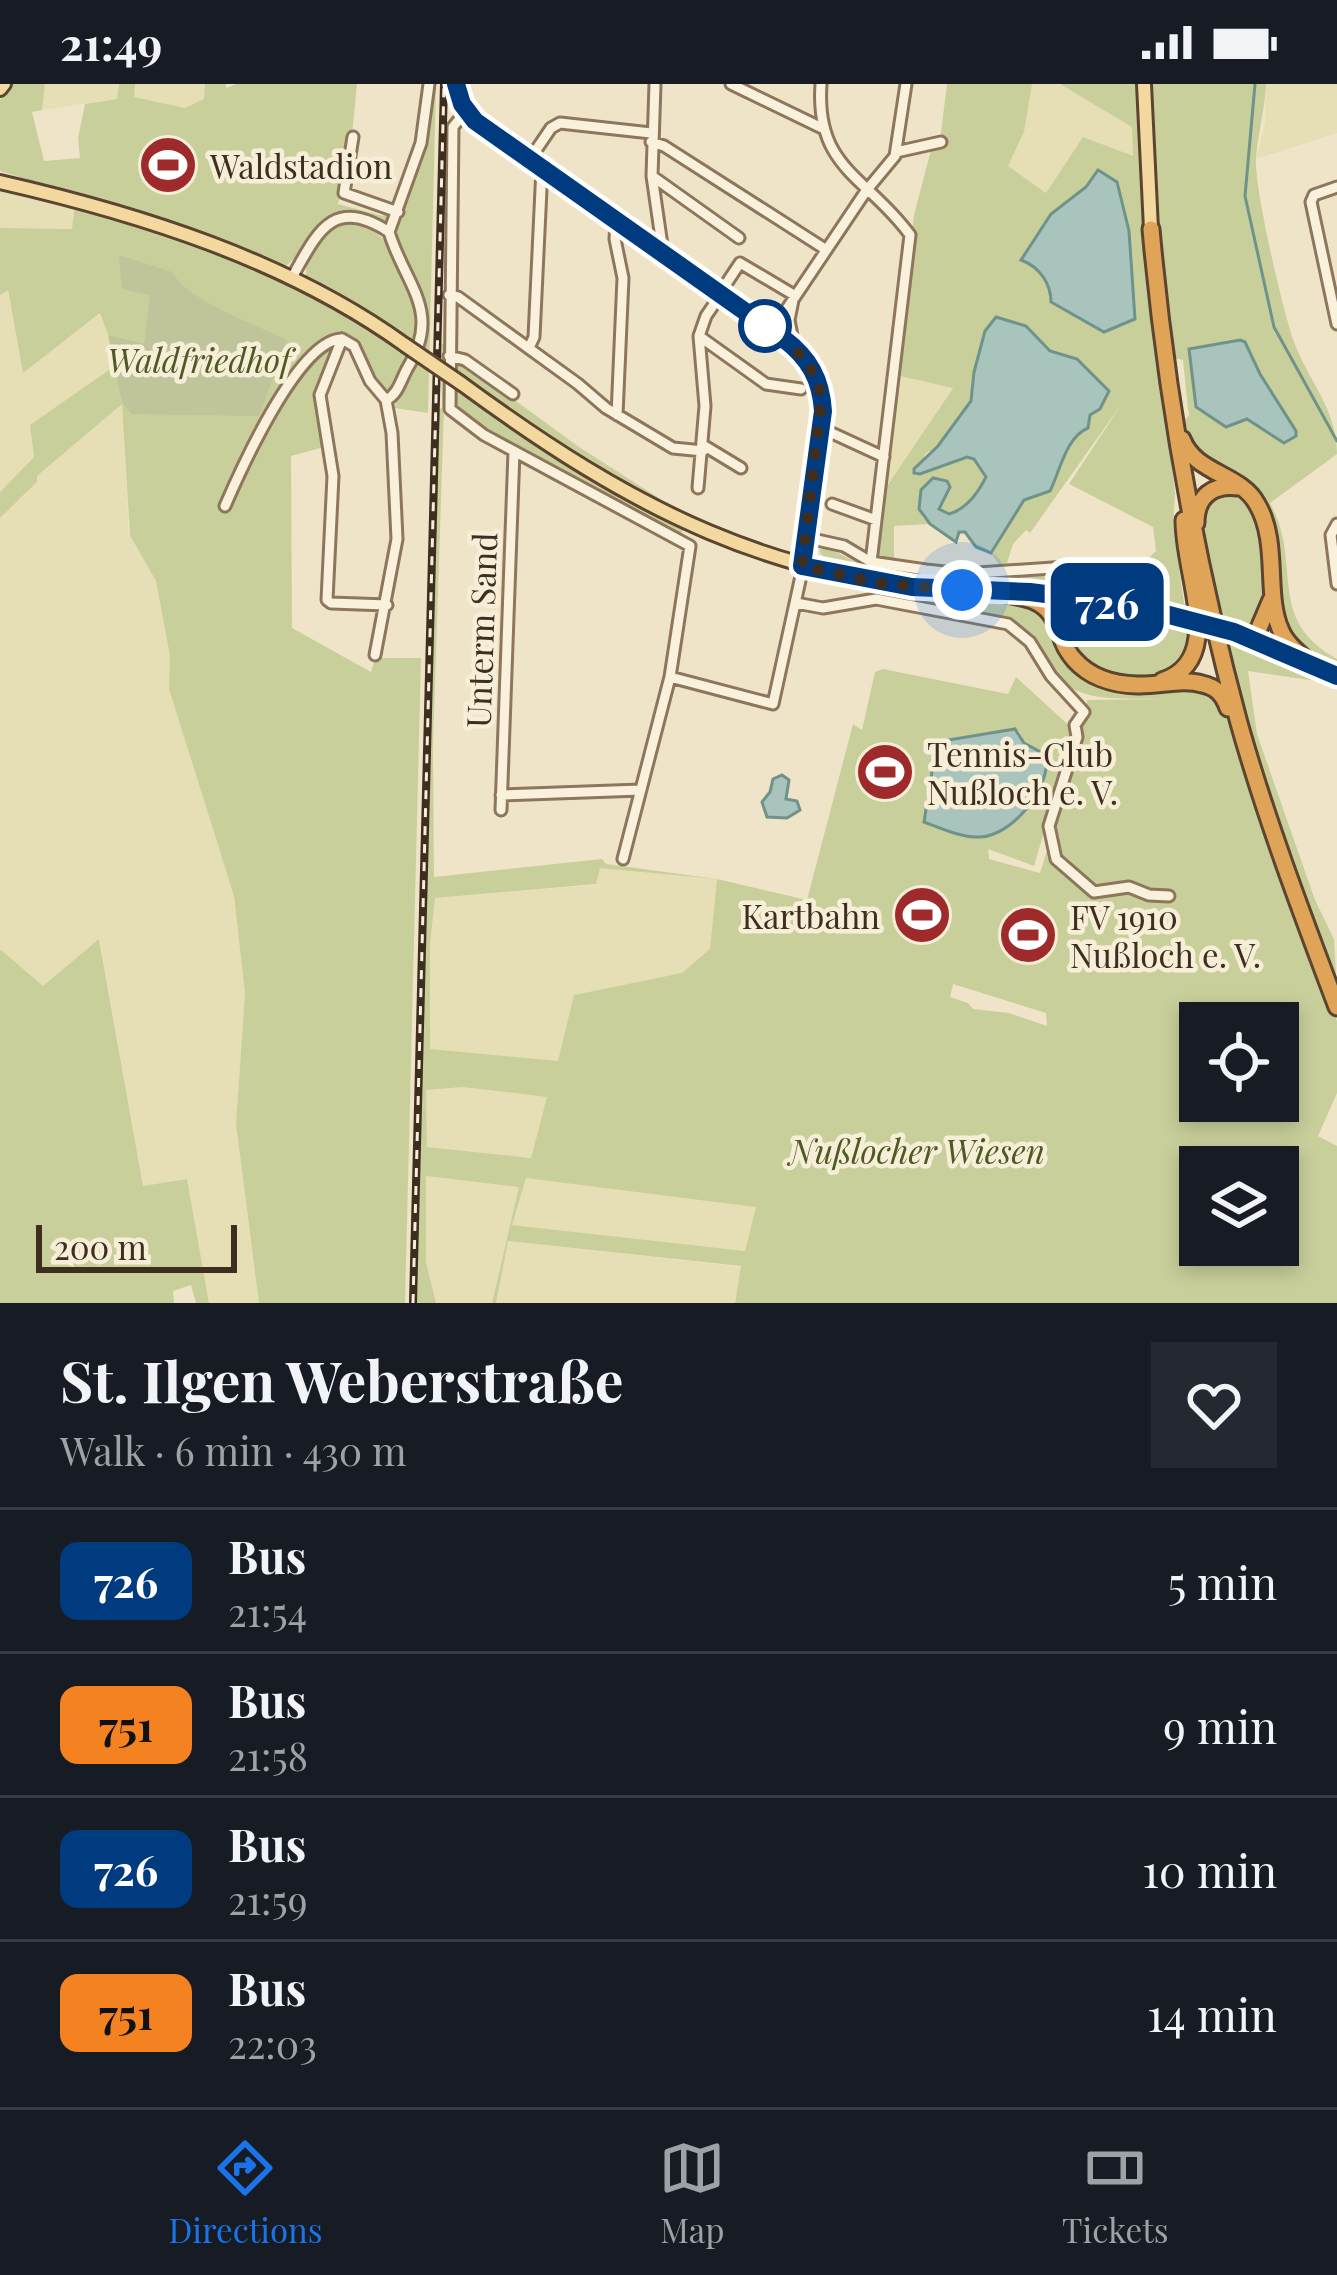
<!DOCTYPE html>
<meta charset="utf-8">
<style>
:root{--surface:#171b24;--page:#242831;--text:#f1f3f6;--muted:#9ea1a6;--line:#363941;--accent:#1a73e8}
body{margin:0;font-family:"Playfair Display",serif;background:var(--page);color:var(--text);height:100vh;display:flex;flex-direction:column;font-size:45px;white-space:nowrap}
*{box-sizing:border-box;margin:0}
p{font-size:39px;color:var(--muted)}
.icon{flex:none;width:66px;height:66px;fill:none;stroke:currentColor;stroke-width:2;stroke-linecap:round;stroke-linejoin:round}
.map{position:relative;height:1219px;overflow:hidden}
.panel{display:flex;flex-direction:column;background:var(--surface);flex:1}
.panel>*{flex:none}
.badge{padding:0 24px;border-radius:18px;font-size:42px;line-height:78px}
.fabs{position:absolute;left:1179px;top:918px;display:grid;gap:24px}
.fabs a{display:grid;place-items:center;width:120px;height:120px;border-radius:0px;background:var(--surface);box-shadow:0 6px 18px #0003;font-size:60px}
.scale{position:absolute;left:36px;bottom:30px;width:201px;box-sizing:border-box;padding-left:12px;border:6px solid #3d2e20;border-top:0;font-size:33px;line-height:42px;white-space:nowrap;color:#3d2e20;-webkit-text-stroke:9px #f7eed8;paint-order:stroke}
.you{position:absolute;width:60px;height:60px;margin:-30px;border:9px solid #fff;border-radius:50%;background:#1a73e8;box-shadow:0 0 0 18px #1a73e833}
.map>.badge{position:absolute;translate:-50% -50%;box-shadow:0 0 0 6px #fff}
.round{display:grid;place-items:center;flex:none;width:126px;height:126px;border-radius:0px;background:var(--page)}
.head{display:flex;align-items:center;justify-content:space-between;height:204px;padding:0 60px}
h1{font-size:57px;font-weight:700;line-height:90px}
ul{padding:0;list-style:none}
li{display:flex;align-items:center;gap:36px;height:144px;padding:0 60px;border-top:3px solid var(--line)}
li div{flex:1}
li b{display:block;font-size:45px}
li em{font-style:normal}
li .badge{min-width:132px;font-weight:700;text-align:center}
.status{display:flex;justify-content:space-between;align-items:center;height:84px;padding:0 60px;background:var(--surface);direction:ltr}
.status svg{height:33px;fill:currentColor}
.tabs{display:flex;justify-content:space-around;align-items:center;height:168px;border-top:3px solid var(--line);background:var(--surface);font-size:33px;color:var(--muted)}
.tabs a{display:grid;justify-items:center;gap:6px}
.tabs .active{color:var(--accent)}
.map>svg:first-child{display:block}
.farmland{fill:#e6deb5}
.green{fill:#c9cf9b;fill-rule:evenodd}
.cemetery{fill:#bfc49a}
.water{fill:#a9c4bc;stroke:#6f938a;stroke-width:3}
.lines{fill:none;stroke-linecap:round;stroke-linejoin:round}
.stream{stroke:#6f938a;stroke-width:3}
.minor-casing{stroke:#8d765c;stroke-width:15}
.major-casing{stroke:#5b4430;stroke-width:18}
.highway-casing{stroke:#5b4430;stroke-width:21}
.minor{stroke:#faf1dc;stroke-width:9}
.major{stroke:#f3d9a0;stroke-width:12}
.highway{stroke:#e0a458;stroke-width:15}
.rail-casing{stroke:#3d2e20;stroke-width:8}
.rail{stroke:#f7eed8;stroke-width:3;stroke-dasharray:9;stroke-linecap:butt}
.major-bridge-casing{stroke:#5b4430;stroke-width:18;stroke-linecap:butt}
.major-bridge{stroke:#f3d9a0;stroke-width:12}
.line-casing{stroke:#fff;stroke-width:27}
.line{stroke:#003b80;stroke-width:18}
.walk{stroke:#3d2e20;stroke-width:12;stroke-dasharray:0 21.6}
.stop-dot{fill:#fff;stroke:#003b80;stroke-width:6}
.labels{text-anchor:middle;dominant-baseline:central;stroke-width:9;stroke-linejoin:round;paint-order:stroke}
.poi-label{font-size:33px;fill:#3d2e20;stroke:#f7eed8;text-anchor:start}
.park-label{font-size:33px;font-style:italic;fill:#4d5a26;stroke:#f7eed8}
.street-label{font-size:33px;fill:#3d2e20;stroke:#f7eed8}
</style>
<div class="status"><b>21:49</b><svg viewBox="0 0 49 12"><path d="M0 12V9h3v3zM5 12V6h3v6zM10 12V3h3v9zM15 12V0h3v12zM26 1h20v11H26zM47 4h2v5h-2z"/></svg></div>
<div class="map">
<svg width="1337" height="1219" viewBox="0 0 1337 1219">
<rect width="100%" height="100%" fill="#f0e4c8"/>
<!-- farmland -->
<path class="farmland" d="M45 0H119L117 15 42 26Z
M135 0H205L204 16 185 24 133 13Z
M1032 0H1060L1133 43V73L1047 110 1008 82 1024 48Z
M1266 0H1337V49L1256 75 1265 39Z
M0 105 75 120 73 145 0 144Z
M7 204 23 288 101 229 116 281 30 341 34 373 0 408V212Z
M896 291 953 303 881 411Z
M122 319 129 452 156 497 170 572 169 605 234 812 245 909 236 1040 259 1219H209L187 1095 143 1102 100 856 43 902 0 865V434L37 398V392Z
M599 783 717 795 710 865 683 889 575 911 558 977 429 966 430 860 435 814 595 801Z
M463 1003 548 1013 531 1074 427 1063 426 1005Z
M425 1092 520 1103 507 1157 742 1183 735 1219H496L501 1182 492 1219H436L426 1178Z
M525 1093 756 1123 745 1167 511 1141Z"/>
<!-- green -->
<path class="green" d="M11 0H45L42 26 32 28 44 77 80 74 78 54 85 20 117 15 119 0H135L134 13 185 24 204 15 205 0H226V4L236 0H357L352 51 338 120 383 132 385 128 392 131 384 137C371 137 359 132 346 131 312 130 307 171 282 184L213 154 0 87V16Z
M432 0H436L428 329 395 324 396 317 377 301 359 264 338 258 332 264 318 322 324 363 291 372 292 544 371 588 375 574H421L405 1219H259L236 1040 245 909 234 812 169 605 170 572 156 497 130 452 122 320 37 392V398L0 434V408L34 373 30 341 116 281 122 319 131 330 151 219 144 259 108 251 100 229 23 289 8 206 0 211V144L72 145 75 120C197 157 310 205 417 275 437 231 413 193 395 153L424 60Z
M947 0H1032L1024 48 1008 82 1046 109 1083 53 1133 72 1132 43 1060 0H1139L1142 133 1175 409 1173 444 1185 525C1143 513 1099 505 1056 502 1013 499 840 503 819 467L824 462 868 484 917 490 1076 488 1141 498V481L1156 467 1153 443 1069 400 1123 318 1030 449 1026 446 1013 460 1006 482 1001 483 991 469 1024 416 1050 407 1070 358 1109 307 1077 275 1050 267 1026 242 996 233 984 247 974 288 971 317 938 362 925 370 920 390 967 373 974 375 986 393C977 410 964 431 943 429L939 421 922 433 930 440 894 442V478L875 476 881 411 953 304 896 291 914 131 931 66 939 65ZM1098 86 1129 147 1135 235 1051 203 1031 180 1051 130 1087 103Z
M1149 0H1266C1265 25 1258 49 1256 74 1254 104 1283 227 1294 258 1309 298 1337 325 1337 370L1270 419C1304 481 1264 534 1337 575V584L1300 563 1282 536 1264 428 1189 362 1182 340 1189 331 1188 325 1183 276 1170 273 1157 162ZM1245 258 1260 290 1288 332 1239 337 1196 323 1189 265Z
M347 137C397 143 423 213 416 259L306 193C305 166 320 145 347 137Z
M441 259 446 262 433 662 434 793 602 775 606 780 717 795 807 816 853 640 862 646 875 588 883 585 1008 610 1016 593 1074 646 1034 782 988 765 989 775 1040 789 1080 659 1082 636 1085 638 1087 616 1161 615C1118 613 1076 622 1049 583 1038 567 1031 550 1014 540 983 522 920 519 884 513V506L1025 519C1064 537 1050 569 1083 593L1216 609 1225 624 1266 753 1337 937V1009L1318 1052 1337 1062V1219H735L741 1182 508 1157 496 1219H492L519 1103 426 1092V1178L436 1219H416L438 355 439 325 442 324ZM1019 647 1024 659 1035 667 1045 693C1038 701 1036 710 1030 719 1005 757 983 754 944 746L925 718C929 706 929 691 933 680 948 646 992 650 1019 647ZM600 784 717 795 710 865 682 889 574 911 558 977 430 965V860L435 814 596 800ZM953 900 1046 929 1047 942 1009 929 973 925 968 919 950 913ZM1200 939H1278V1017H1200ZM463 1003 547 1013 531 1074 427 1063 426 1006ZM1200 1083H1278V1161H1200ZM526 1094 755 1123H756L745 1167 512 1141Z
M458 275 579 363 690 434C605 391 528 339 451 284Z
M455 302C528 355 601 406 683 446L680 452 605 415 472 337 453 319Z
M1237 408C1275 439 1275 502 1253 542L1218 530 1201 442 1208 413Z
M1074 521 1160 536 1196 547 1187 576C1177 582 1165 592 1154 595 1143 598 1126 596 1116 593 1078 583 1068 557 1074 521Z
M1222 555 1337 600 1248 587 1257 650 1315 816 1334 855 1337 908 1249 653Z
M99 855 143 1102 187 1095 209 1219H196L191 1201 173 1207 174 1219H0V865L43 902Z"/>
<!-- cemetery -->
<path class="cemetery" d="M119 171 172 188C188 217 256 241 287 256L259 332 131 330 122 319 108 251 144 259 150 211 122 205Z"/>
<!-- water -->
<path class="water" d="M1098 86 1117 98 1129 147 1135 235 1104 248 1051 218C1051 200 1040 183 1021 176L1051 130 1086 103Z
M996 233 1026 242 1050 267 1077 275 1109 307 1100 325 1090 331 1088 344C1066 353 1060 387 1050 407L1024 416 991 469 976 463 965 448H959L956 458 930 440 919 425 921 406 933 394 947 397 950 403 939 425 949 430C967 425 978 409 986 393L974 375 967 373 920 390 914 389V385L938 362 971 317 974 288 985 247Z
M1240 256 1245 258 1260 290 1296 347V352L1284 359 1247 335 1226 343 1196 323 1189 265Z
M1015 645 1024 659 1046 671C1052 702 1013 752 980 753 962 754 940 744 924 738L933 681 948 656Z
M782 691 789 696 786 715 797 717 800 726 787 734 767 733 762 718 770 708 773 695Z"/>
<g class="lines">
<!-- stream -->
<path class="stream" d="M1255 0 1245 112 1274 243 1337 357"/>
<defs>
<path id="minor" d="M456 0 462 20 475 36 794 262 816 291 823 332 806 469 773 620 670 593
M655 0 652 92 663 168
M731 0 822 44
M821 0C815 85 868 93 910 151L871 478
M466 27 453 43 450 325 484 351 690 462 670 593 623 775
M353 53 344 109 398 128
M651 58 664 62 825 165
M896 68 941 58
M530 75 551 44 560 39 651 49
M652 92 739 154
M1337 103 1314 111 1311 118 1337 240
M616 136 615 155 623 194 617 331
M389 148 421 59 429 0
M291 195C316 152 331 110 389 148
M720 209 740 179 794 211 789 236 794 262
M449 211 458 213 578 300 606 324 673 364 703 367
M772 247 866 107 895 72 906 0
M699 252 766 300 801 305
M342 255 354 262 370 297 386 316 392 349 397 455 375 571
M342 255 320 311 333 392 327 516 331 519 387 521
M529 264 534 253 542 84
M449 272 465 276 513 310
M386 316C398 310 400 298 407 285 443 227 405 201 389 148
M821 344 884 373
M703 361 741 384
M698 404 705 322 699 252 706 232 721 210
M832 420 876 436
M225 422C241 385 299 255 342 255
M1337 440 1331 451 1337 500
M808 454 844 462 871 478 926 486 963 490 1067 483 1144 494
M796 519 823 524 876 515 1008 540 1030 558 1051 592 1084 628 1075 641 1077 653 1049 742 1056 775 1094 808 1129 803 1149 811 1169 812
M501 711 641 706
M501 726 514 367"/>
<path id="major" d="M1144 0 1151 145
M0 5 4 0
M0 98C140 130 287 176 405 261
M462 300C631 424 776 502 991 507
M1017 508 1131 521 1176 531
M1234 548 1337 592"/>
<path id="highway" d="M1151 145C1166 313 1195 476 1239 639 1266 735 1302 830 1337 923
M1182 355C1195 390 1240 389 1257 420 1280 459 1264 510 1281 547 1287 561 1301 571 1312 581
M1196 439C1196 412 1213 400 1238 403
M985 507C1012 512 1042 510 1055 537
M1060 511C1049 565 1084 600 1137 601 1158 602 1183 594 1202 600 1216 603 1223 610 1228 624
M1065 548 1072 513
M1254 556 1271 516
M1162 597C1227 576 1183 489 1184 436"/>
</defs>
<!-- minor casing -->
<use href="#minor" class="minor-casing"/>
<!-- major casing -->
<use href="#major" class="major-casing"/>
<!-- highway casing -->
<use href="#highway" class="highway-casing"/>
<!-- minor -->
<use href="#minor" class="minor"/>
<!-- major -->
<use href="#major" class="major"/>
<!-- highway -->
<use href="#highway" class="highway"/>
<defs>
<path id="rail" d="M413 1219 444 0"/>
</defs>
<!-- rail casing -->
<use href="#rail" class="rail-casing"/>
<!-- rail -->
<use href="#rail" class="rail"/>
<defs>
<path id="major-bridge" d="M405 261 462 300
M1176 531 1234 548"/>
</defs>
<!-- major-bridge casing -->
<use href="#major-bridge" class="major-bridge-casing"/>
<!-- major-bridge -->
<use href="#major-bridge" class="major-bridge"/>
</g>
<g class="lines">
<defs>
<path id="line" d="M456 0 462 20 475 37 784 255C809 274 821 295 823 327L802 482 912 503 1030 508 1131 521 1234 548 1337 592"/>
</defs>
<!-- line casing -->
<use href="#line" class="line-casing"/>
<!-- line -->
<use href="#line" class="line"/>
<!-- walk -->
<path class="walk" d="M765 242 807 276 822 312 802 482 878 499 962 506"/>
</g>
<!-- icons -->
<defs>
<symbol id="stadium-disc" viewBox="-11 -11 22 22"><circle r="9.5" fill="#9e2a2b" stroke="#f7eed8"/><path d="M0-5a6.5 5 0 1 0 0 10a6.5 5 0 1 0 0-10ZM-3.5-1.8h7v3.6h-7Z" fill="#fff"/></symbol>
</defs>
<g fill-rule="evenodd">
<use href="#stadium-disc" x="135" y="48" width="66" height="66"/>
<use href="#stadium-disc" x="852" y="655" width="66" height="66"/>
<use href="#stadium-disc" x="889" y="798" width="66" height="66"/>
<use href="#stadium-disc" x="995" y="818" width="66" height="66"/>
</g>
<!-- markers -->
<circle class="stop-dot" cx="765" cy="242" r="24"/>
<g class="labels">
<!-- poi labels -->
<g class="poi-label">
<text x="210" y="81">Waldstadion</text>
<text x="927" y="669">Tennis-Club<tspan x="927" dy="38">Nußloch e. V.</tspan></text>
<text x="880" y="831" text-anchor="end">Kartbahn</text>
<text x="1070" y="832">FV 1910<tspan x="1070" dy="38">Nußloch e. V.</tspan></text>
</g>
<!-- park labels -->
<g class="park-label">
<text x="199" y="275">Waldfriedhof</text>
<text x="917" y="1066">Nußlocher Wiesen</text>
</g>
<!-- street labels -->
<g class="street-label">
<text transform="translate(480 546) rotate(-88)">Unterm Sand</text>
</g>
</g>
</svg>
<div class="fabs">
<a><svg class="icon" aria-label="locate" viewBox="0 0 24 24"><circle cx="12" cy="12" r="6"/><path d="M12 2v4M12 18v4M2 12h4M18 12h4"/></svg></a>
<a><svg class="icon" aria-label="layers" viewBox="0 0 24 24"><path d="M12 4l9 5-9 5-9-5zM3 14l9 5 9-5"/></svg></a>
</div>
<div class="scale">200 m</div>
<div class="you" style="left:962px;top:506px"></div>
<b class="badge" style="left:1107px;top:518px;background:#003b80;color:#fff">726</b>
</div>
<section class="panel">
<div class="head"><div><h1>St. Ilgen Weberstraße</h1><p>Walk · 6 min · 430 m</p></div><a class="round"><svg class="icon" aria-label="heart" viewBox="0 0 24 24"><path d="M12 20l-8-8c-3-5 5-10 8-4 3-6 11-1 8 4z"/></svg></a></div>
<ul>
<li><span class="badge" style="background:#003b80;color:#fff">726</span><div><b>Bus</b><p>21:54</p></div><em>5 min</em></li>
<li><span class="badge" style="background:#f58220;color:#111">751</span><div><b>Bus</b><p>21:58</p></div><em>9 min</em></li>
<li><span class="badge" style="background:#003b80;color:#fff">726</span><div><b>Bus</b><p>21:59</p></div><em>10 min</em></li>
<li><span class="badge" style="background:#f58220;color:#111">751</span><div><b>Bus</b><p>22:03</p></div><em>14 min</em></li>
</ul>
</section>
<nav class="tabs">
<a class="active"><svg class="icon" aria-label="directions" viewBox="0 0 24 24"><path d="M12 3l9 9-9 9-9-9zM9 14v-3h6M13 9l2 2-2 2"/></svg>Directions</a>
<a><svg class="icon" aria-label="map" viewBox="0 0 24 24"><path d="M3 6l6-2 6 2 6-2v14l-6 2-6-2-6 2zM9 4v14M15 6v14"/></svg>Map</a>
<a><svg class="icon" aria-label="tickets" viewBox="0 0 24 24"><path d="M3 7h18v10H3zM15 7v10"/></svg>Tickets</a>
</nav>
